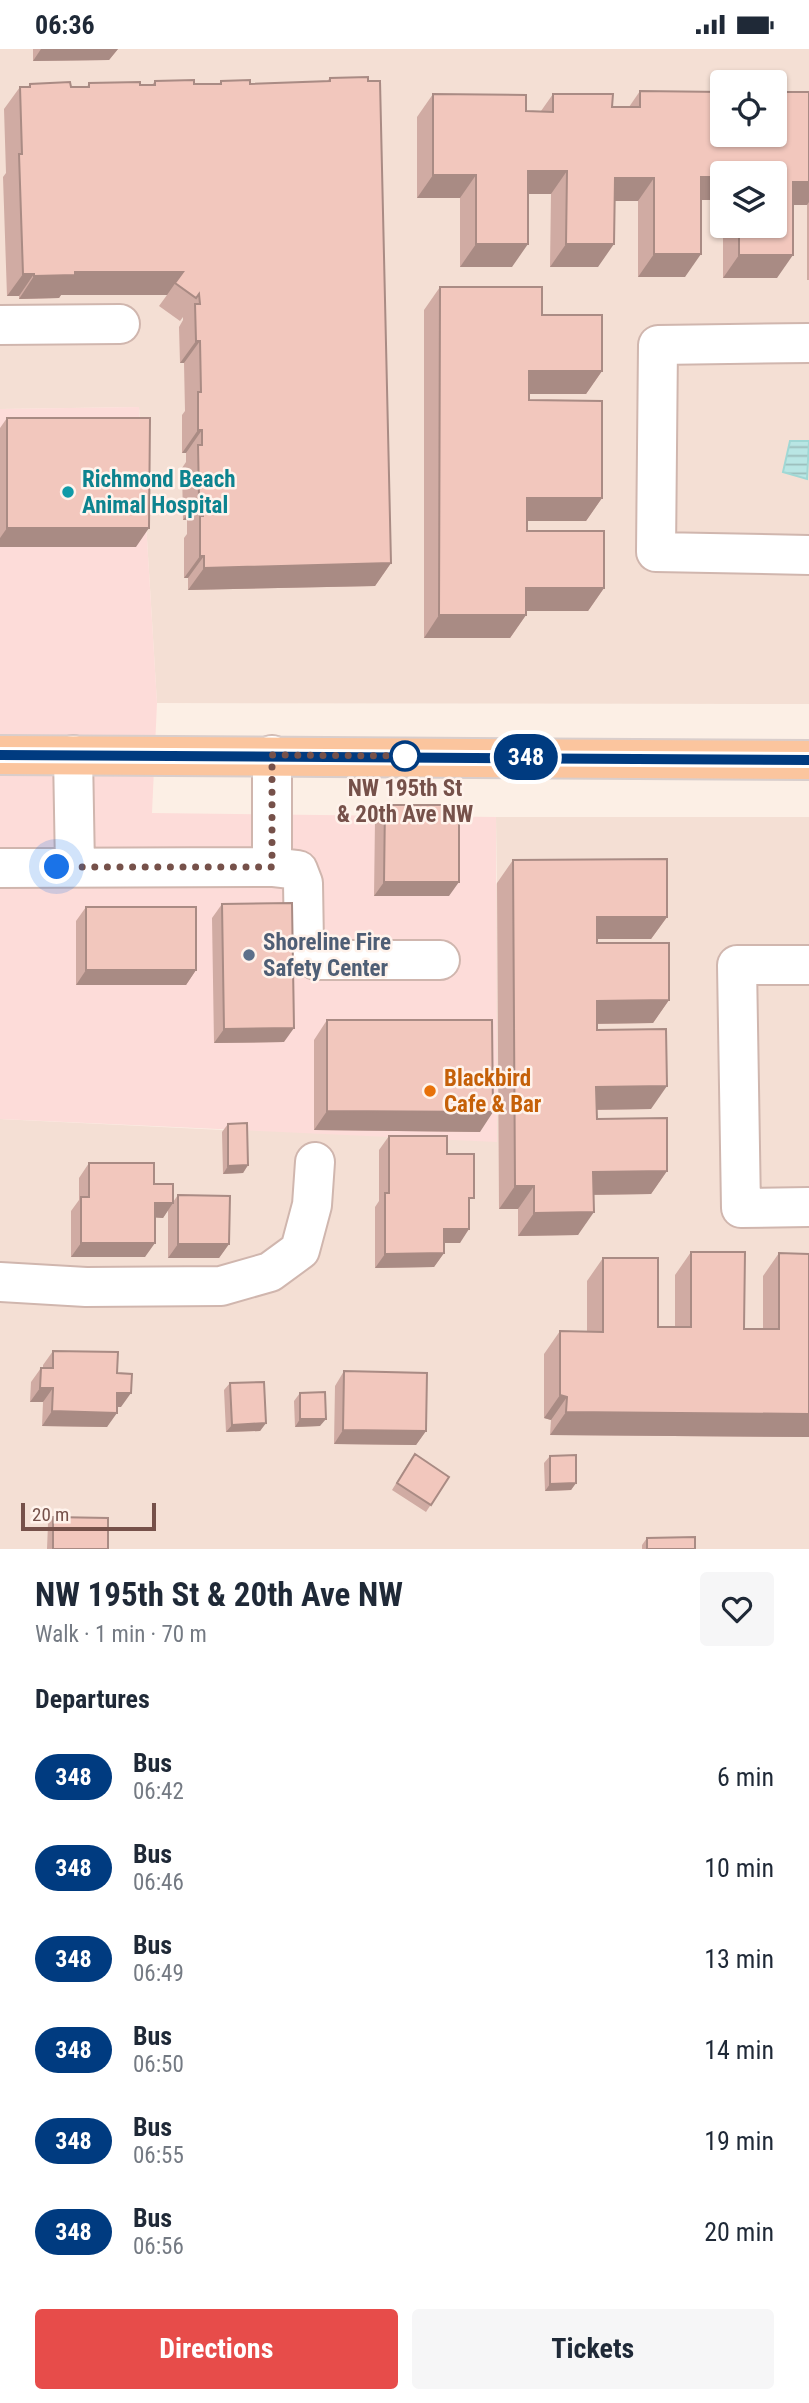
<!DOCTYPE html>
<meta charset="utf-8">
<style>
:root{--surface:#fff;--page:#f6f6f7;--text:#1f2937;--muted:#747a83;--accent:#e74c4a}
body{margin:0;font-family:"Roboto Condensed",sans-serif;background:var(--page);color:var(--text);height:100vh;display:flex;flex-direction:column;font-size:26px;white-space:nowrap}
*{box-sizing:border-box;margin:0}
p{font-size:23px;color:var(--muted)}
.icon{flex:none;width:38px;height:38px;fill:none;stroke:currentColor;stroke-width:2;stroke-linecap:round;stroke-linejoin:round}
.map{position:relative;height:1500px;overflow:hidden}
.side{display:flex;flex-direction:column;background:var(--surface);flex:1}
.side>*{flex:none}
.badge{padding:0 14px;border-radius:23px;font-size:24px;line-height:46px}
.buttons{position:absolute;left:710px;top:21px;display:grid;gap:14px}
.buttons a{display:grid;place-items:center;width:77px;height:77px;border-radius:7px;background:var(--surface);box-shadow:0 2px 5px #0004;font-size:35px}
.scale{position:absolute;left:21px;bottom:18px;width:135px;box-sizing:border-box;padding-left:7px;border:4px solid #76514a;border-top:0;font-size:19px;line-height:24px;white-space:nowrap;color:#76514a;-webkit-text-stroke:5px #fff3ec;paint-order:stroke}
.you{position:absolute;width:35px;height:35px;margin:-18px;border:5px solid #fff;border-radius:50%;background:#1a73e8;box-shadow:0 0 0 10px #1a73e833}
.map>.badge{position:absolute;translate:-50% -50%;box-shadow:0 0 0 4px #fff}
h2{padding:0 35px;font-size:26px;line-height:63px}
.round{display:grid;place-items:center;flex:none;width:74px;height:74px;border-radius:7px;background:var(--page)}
.head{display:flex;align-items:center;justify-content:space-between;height:119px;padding:0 35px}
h1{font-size:33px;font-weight:700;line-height:52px}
.primary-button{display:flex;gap:14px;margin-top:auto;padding:14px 35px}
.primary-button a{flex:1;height:80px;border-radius:7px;background:var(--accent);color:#fff;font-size:28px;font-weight:700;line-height:80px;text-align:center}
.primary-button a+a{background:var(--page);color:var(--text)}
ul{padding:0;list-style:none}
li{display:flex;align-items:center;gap:21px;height:91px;padding:0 35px}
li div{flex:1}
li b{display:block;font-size:26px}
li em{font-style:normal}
li .badge{min-width:77px;font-weight:700;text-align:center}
.status{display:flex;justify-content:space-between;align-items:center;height:49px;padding:0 35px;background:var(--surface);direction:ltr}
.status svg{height:19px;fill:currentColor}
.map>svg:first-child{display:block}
.residential{fill:#f4dfd4;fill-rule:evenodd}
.commercial{fill:#fddcd9}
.water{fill:url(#water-rules);stroke:#a0d8d5;stroke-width:2}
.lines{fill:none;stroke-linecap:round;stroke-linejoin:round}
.minor-casing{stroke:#d0b6ae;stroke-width:42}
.major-casing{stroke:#d9cecc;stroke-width:42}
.minor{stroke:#fff;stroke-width:38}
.major{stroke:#fbc59e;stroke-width:38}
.wall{fill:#d0aba3}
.shaded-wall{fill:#a98b84}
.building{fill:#f2c7bd;stroke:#a98b84;stroke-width:2}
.line-casing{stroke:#fff;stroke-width:16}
.line{stroke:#003b80;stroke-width:10}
.walk{stroke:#76514a;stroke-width:7;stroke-dasharray:0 12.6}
.culture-dot{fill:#0f9aa8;stroke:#fff3ec;stroke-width:2.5}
.stop-dot{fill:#fff;stroke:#003b80;stroke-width:3.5}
.service-dot{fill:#5c6f8a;stroke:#fff3ec;stroke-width:2.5}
.food-dot{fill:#e8710a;stroke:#fff3ec;stroke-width:2.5}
.labels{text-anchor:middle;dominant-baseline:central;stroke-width:5;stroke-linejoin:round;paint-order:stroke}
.culture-label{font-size:23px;font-weight:bold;fill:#0d838f;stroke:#fff3ec;text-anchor:start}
.stop-label{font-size:23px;font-weight:bold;fill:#76514a;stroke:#fff3ec}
.service-label{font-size:23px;font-weight:bold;fill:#4e5e75;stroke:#fff3ec;text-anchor:start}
.food-label{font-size:23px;font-weight:bold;fill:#c56008;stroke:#fff3ec;text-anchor:start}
</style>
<div class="status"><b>06:36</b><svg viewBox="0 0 49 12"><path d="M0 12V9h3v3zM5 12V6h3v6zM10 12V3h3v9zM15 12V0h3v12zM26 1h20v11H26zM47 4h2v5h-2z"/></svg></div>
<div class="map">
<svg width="809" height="1500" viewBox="0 0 809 1500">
<defs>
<pattern id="water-rules" width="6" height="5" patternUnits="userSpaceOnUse" patternTransform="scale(1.75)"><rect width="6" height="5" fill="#b9e6e4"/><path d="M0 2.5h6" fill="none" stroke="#9bbdbb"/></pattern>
</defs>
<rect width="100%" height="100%" fill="#fcefe5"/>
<!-- residential -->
<path class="residential" d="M0 0H809V655L157 654 139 358 0 360ZM723 33H775V86H723ZM723 124H775V177H723Z
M496 768H809V1500H0V1070L242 1082 497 834Z"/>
<!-- commercial -->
<path class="commercial" d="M139 358 157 654 152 764 496 768 497 1093 0 1070V360Z"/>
<!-- water -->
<path class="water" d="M790 392H809L807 430 783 423Z"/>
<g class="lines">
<defs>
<path id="minor" d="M0 276 120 275
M809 294 658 296 656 503 809 506
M73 706 75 818
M272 706V818
M0 819 272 818 298 821 303 834 304 896 316 911H440
M809 916H737L741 1159 809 1158
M0 1233 86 1238 221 1237 270 1223 300 1201 312 1156 315 1113"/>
<path id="major" d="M0 706 809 711"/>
</defs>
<!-- minor casing -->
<use href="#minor" class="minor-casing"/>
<!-- major casing -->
<use href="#major" class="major-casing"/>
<!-- minor -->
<use href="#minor" class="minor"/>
<!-- major -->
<use href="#major" class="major"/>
</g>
<!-- wall -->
<path class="wall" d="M33 0H118L109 11 33 12Z
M330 29 391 514 375 537 188 541V529H184V489L187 485V471H183L182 419 186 413V404H182V366L185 362 184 314H180L179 278 183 271V268L180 272 159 257 167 246H61L59 249 19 250V247H7L3 128 6 124 4 60 20 38H28L30 35 71 38H87L89 34 152 36 155 32 194 35H219L221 32 250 35 327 32Z
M640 42 809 43V231H807V156H793L777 229H723V177H775V124H723V151H701L685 228H638V152H615L598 218H550L551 145H528L512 218H460V149H417V68L433 45 526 62H541L553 45 612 58H629Z
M440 238 542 266 602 322 586 345H529V351L602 449 586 472H527V482L604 539 588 562H526V566L510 589H424V261Z
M7 369 136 498H0V379Z
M385 756 449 847H374L375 771Z
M513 811 667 868 651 890H597V894L669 951 653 974 597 975V981L651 1060 596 1061 597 1070 667 1122 651 1145 594 1146 578 1186 518 1187V1160H499L497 834Z
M222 855 284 993 214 994 212 869Z
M86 858 196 921 186 936H76V872Z
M327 971 480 1083 314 1081V991Z
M228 1075 248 1116 243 1124 223 1125 222 1083Z
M389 1087 447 1105 469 1156 460 1194H444V1204L434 1218 375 1219V1158L379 1152V1101Z
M89 1114 154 1135 173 1153 178 1146 229 1195 219 1209H168V1161L163 1169 155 1168 145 1208H71V1162L79 1151V1129Z
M691 1203 744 1280H763V1227L779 1204 809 1205V1388L550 1386 551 1371 544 1369V1305L560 1282 587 1283V1232L603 1209 658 1278H675V1226Z
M53 1302 117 1324 121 1358H117L107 1378 42 1377 43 1353H30L31 1333 41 1319H43V1316Z
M344 1322 426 1382 416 1396 334 1395 335 1337Z
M230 1334 266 1374 260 1382 226 1383 224 1341Z
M300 1344 320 1377 295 1378 294 1352Z
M550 1407 576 1434 571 1441 545 1442 544 1414Z
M409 1413 449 1428 426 1463 392 1441Z
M53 1468 108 1500H47L48 1475Z
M647 1489 695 1500H642V1496Z"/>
<!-- shaded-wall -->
<path class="shaded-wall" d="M41 0H118L109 11 33 12Z
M528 122H567L551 145H512Z
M433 126H476L460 149H417Z
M701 128H723V151H685Z
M615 129H654L638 152H599Z
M793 133H809V153L807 156H777Z
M476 195H528L512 218H460Z
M566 195H614L598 218H550Z
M654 205H701L685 228H638Z
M739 206H793L777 229H723Z
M75 223H183L167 246H61L59 249 19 250 34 227Z
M23 225H34L19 247H7Z
M196 292H200L184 314H180Z
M529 322H602L586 345H513Z
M198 381H202L186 404H182Z
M199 448H203L187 471H183Z
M527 449H602L586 472H511Z
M7 479H149L136 498H0V489Z
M200 507H204L188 529H184Z
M391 514 375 537 188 541 204 519Z
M526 539H604L588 562H510Z
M439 566H526L510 589H424Z
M384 833H459L449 847H374Z
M597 868H667L651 890H581Z
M86 921H196L186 936H76Z
M669 951 653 974 581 975 597 952Z
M294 979 284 993 214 994 224 980Z
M667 1037 651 1060 580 1061 596 1038Z
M327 1062 493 1063 480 1083 314 1081Z
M248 1116 243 1124 223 1125 228 1117Z
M667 1122 651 1145 577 1146 593 1123Z
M515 1137H534L518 1160H499Z
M155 1154H173L163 1169 146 1168Z
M594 1163 578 1186 518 1187 534 1164Z
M444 1180H469L460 1194H434Z
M81 1194H155L145 1208H71Z
M178 1195H229L219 1209H168Z
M444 1204 434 1218 375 1219 385 1205Z
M40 1339H53L43 1353H30Z
M117 1344H131L121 1358H107Z
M560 1346 567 1348 551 1371 544 1369Z
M52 1362 117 1364 107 1378 42 1377Z
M566 1363 809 1365V1388L550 1386Z
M300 1370H326L320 1377 295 1378Z
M266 1374 260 1382 226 1383 232 1376Z
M343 1381 426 1382 416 1396 334 1395Z
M576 1434 571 1441 545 1442 550 1435Z"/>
<!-- building -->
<path class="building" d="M368 28V32H380L391 514 204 519V507H200V467H203V448H199L198 396H202V381H198V343H201L200 292H196L195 255H200L199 245 196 249 175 234 183 223H75V226L34 227V225H23L19 105H22L20 38H30V35L70 33 71 38H89V34L140 33V36H155V32L194 31V35H221V32L250 31V35L330 32V29Z
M640 42 723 43V86H775V43H809V133H793V206H739V177H775V124H723V128H701V205H654V129H615L614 195H566L567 122H528V195H476V126H433V45L526 46V62L553 63V45H613L612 58H640Z
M440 238H542V266H602V322H529V351L602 352V449H527V482H604V539H526V566H439Z
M7 369H150L149 479H7Z
M385 756H459V833H384Z
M667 810V868H597V894H669V951L597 952V981L666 980 667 1037 596 1038 597 1070 667 1069V1122L593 1123 594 1163 534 1164V1137H515L513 811Z
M292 854 294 979 224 980 222 855Z
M86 858H196V921H86Z
M327 971H492L493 1063 327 1062Z
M247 1074 248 1116 228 1117V1075Z
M389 1087H447V1105H474V1149H469V1180H444V1204L385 1205V1144H389Z
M89 1114H154V1135H173V1154H155V1194H81V1148H89Z
M178 1146 230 1147 229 1195H178Z
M691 1203H745L744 1280H779V1204L809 1205V1365L566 1363 567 1348 560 1346V1282L603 1283V1209H658V1278H691Z
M53 1302 118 1303 117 1324 132 1325 131 1344H117V1364L52 1362 53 1339H40L41 1319H53Z
M344 1322 427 1324 426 1382 343 1381Z
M264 1333 266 1374 232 1376 230 1334Z
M325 1343 326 1370H300V1344Z
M415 1405 449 1428 431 1456 397 1434Z
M576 1406V1434L550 1435V1407Z
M53 1468 108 1469V1500H53Z
M695 1488V1500H647V1489Z"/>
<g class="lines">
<defs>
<path id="line" d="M0 706 809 711"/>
</defs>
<!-- line casing -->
<use href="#line" class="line-casing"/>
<!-- line -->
<use href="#line" class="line"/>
<!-- walk -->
<path class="walk" d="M57 818H272V706L405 707"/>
</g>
<!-- markers -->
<circle class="culture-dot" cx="68" cy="443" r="7"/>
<circle class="stop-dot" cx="405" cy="707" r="14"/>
<circle class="service-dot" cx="249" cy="906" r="7"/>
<circle class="food-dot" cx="430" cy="1042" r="7"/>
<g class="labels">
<!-- culture labels -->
<g class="culture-label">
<text x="82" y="430">Richmond Beach<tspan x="82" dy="26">Animal Hospital</tspan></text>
</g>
<!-- stop labels -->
<g class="stop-label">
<text x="405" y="739">NW 195th St<tspan x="405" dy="26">&amp; 20th Ave NW</tspan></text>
</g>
<!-- service labels -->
<g class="service-label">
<text x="263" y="893">Shoreline Fire<tspan x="263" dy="26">Safety Center</tspan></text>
</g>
<!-- food labels -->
<g class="food-label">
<text x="444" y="1029">Blackbird<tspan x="444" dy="26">Cafe &amp; Bar</tspan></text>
</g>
</g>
</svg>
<div class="buttons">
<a><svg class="icon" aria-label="locate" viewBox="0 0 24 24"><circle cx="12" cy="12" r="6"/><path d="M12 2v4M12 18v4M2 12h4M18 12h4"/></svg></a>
<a><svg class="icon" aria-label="layers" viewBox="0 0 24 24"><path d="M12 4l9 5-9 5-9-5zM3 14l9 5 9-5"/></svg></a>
</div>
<div class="scale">20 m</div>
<div class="you" style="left:57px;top:818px"></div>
<b class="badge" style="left:526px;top:708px;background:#003b80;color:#fff">348</b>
</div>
<section class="side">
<div class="head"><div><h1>NW 195th St &amp; 20th Ave NW</h1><p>Walk · 1 min · 70 m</p></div><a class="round"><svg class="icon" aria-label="heart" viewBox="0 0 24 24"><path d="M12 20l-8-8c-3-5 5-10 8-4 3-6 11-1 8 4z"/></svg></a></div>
<h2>Departures</h2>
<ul>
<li><span class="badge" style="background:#003b80;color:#fff">348</span><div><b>Bus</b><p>06:42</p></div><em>6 min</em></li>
<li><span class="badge" style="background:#003b80;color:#fff">348</span><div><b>Bus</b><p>06:46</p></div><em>10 min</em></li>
<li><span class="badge" style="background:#003b80;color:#fff">348</span><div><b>Bus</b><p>06:49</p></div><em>13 min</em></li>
<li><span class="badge" style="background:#003b80;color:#fff">348</span><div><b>Bus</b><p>06:50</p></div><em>14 min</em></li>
<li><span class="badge" style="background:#003b80;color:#fff">348</span><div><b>Bus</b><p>06:55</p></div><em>19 min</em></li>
<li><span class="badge" style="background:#003b80;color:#fff">348</span><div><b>Bus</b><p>06:56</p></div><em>20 min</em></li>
</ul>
<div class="primary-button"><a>Directions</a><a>Tickets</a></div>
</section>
